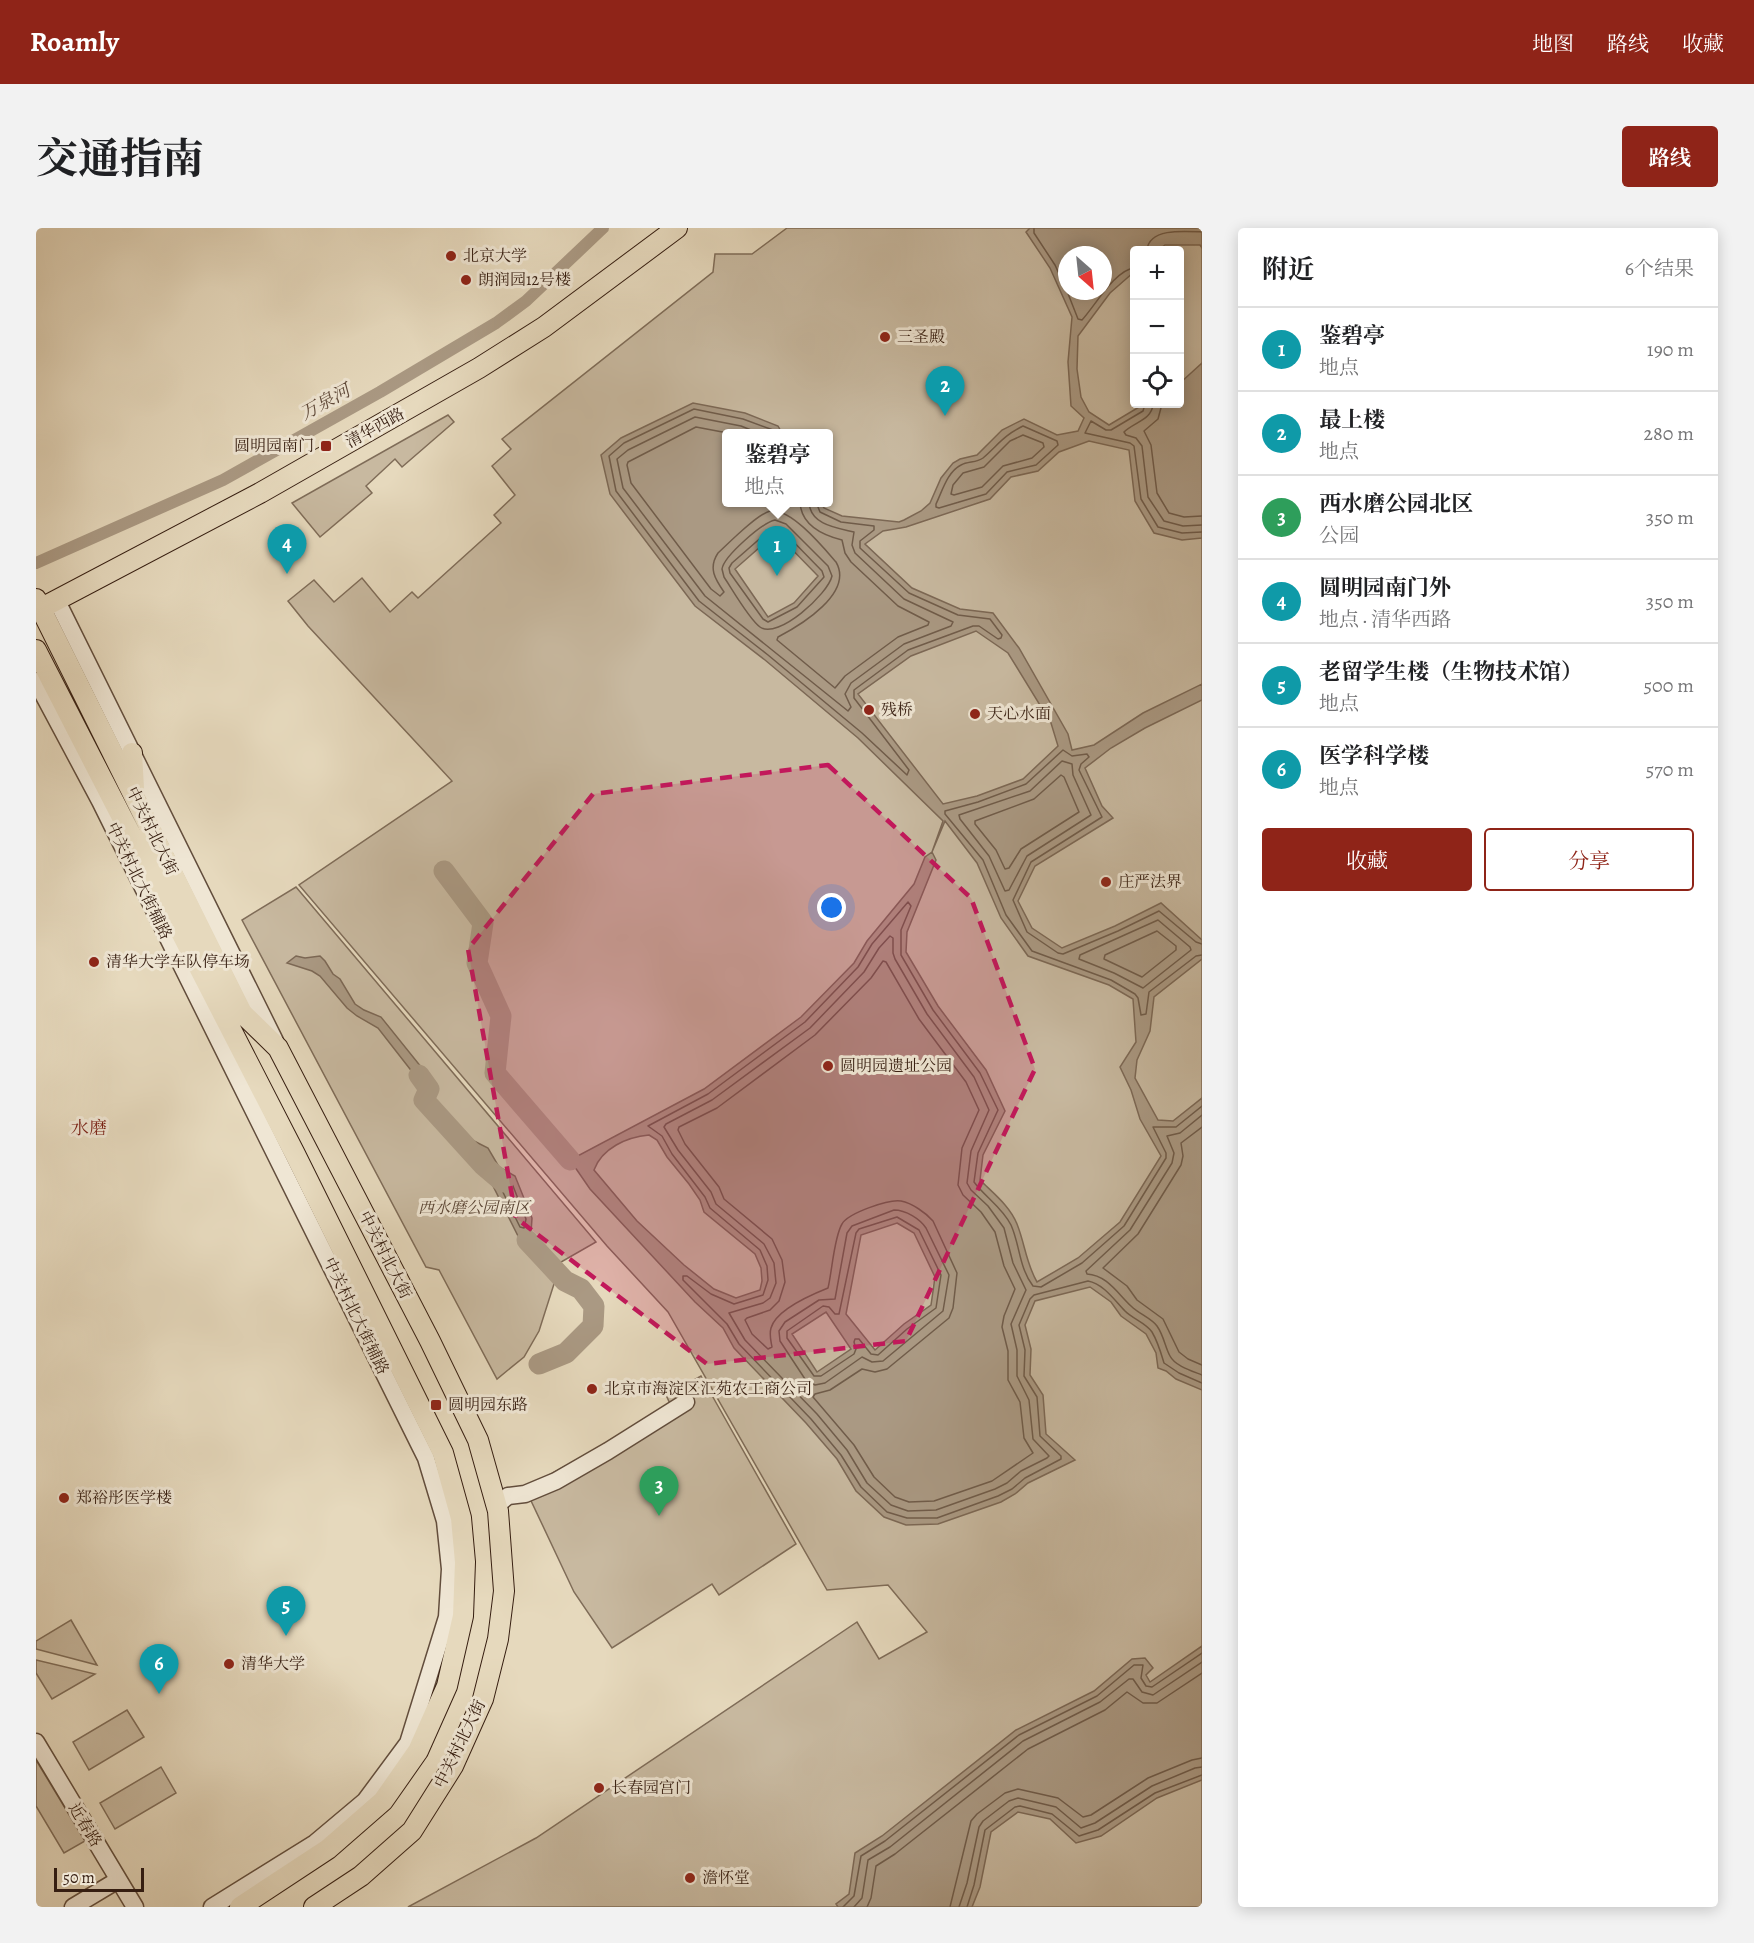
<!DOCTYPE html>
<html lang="zh">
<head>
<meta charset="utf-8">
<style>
	:root { --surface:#fff; --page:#f2f2f2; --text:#202124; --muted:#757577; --line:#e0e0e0; --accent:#8f2418 }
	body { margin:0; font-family:Alegreya,"Noto Serif SC",serif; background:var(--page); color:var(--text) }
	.controls { position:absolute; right:18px; top:18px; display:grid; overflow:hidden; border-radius:6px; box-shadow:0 3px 15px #0003 }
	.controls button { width:54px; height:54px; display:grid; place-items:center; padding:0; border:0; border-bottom:2px solid var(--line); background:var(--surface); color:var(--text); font:30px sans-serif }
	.compass { position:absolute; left:1022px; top:18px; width:54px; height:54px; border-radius:50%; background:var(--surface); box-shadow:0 3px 15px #0003; rotate:153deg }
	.scale { position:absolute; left:18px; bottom:15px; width:90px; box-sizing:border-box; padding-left:6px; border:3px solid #361e11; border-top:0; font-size:16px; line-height:21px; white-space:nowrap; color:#361e11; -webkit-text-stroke:4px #efe6d4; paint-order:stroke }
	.you { position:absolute; left:796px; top:680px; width:21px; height:21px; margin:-15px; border:4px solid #fff; border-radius:50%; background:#1a73e8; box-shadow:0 0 0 9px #1a73e833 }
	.badge { display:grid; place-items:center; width:39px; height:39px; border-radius:50%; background:var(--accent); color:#fff; font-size:20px; font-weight:700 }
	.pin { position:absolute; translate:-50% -50px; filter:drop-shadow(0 2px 3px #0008) }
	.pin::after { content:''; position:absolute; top:32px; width:21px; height:18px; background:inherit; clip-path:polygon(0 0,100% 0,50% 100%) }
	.popup { position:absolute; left:686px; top:201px; width:111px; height:78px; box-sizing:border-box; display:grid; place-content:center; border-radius:6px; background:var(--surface); filter:drop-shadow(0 2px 4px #0005); font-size:20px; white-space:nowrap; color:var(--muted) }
	.popup b { font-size:22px; color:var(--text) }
	.popup::after { content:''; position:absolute; left:50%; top:100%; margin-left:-12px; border:12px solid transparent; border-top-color:var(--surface) }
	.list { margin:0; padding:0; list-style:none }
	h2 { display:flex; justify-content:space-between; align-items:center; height:78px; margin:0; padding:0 24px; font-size:26px }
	h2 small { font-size:20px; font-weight:400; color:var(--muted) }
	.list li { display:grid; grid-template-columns:39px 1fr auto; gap:18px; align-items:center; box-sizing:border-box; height:84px; padding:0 24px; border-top:2px solid var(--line) }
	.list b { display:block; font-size:22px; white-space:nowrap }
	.list p { margin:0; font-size:20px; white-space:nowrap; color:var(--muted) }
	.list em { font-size:20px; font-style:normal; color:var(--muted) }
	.actions { display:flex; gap:12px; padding:18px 24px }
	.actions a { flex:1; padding:14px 0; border:2px solid var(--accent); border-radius:6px; text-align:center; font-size:21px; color:var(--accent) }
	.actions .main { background:var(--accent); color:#fff }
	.icon { flex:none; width:33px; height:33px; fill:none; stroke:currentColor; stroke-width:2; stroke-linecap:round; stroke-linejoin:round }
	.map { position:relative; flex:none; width:1166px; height:1679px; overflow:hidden; border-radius:6px }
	header { display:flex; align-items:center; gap:36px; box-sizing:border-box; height:84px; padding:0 30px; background:var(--accent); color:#fff }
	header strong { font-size:28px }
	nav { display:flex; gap:33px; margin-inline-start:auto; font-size:21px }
	.intro { display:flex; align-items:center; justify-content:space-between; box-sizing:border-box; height:144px; padding:0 36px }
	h1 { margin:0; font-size:42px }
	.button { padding:15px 27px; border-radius:6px; background:var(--accent); color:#fff; font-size:21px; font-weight:700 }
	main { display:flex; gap:36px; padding:0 36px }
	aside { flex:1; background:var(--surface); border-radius:6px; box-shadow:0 3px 15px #0003 }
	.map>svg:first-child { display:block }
	.green { fill:#c8b9a0; stroke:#7f6c58; stroke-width:1.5; fill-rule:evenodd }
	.water { fill:#aa9983; stroke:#7c6855; stroke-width:1.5; fill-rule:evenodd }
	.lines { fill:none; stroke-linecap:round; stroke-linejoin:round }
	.shore { stroke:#705c4a; stroke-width:1.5 }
	.canal { stroke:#aa9983; stroke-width:12 }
	.river { stroke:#aa9983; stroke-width:21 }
	.minor-casing { stroke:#624d3c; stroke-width:19 }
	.major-casing { stroke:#361e11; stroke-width:22 }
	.minor { stroke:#efe6d4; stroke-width:16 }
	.major { stroke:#e6d9bd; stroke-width:20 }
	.marked { fill:#c2185b; fill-opacity:0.2; stroke:#c2185b; stroke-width:4.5; stroke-dasharray:12 8; stroke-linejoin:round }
	.poi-dot { fill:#8f2418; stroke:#efe6d4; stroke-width:2 }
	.labels { text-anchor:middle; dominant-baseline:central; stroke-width:6; stroke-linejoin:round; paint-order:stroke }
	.poi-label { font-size:16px; fill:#361e11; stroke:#efe6d4; text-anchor:start }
	.street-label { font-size:16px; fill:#361e11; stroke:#efe6d4 }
	.park-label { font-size:16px; font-style:italic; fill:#5a4535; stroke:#efe6d4 }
	.water-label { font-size:18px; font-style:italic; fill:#5f4939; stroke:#efe6d4 }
	.neighbourhood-label { font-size:18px; fill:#7a1f14; stroke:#efe6d4 }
</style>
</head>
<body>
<header>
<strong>Roamly</strong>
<nav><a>地图</a><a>路线</a><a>收藏</a></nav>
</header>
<div class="intro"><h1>交通指南</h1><a class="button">路线</a></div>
<main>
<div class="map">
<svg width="1166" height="1679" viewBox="0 0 1166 1679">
	<rect width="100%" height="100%" fill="#e6d9bd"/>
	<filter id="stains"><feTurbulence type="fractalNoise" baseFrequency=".00333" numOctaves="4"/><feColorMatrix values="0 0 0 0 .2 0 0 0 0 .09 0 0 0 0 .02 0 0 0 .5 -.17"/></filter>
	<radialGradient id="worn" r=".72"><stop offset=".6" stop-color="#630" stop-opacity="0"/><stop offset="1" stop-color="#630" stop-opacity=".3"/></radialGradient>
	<!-- green -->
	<path class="green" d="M751 0H1166V1679H372L500 1610 821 1394 843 1431 891 1404 852 1357 791 1362 632 1084 571 1018 263 657 416 553 272 398 252 373 278 352 298 374 326 350 354 384 376 364 382 370 465 295 458 287 479 267 456 238 475 221 466 211 677 44 679 26H716ZM1098 22H1144V176H1098ZM1031 27H1067V63H1031ZM690 206H792V274H690Z
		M412 187 418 194 366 239 359 231 330 258 336 265 284 309 256 275Z
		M260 659 560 1014 525 1034 503 1103 488 1129 461 1151 403 1042 390 1039 206 692Z
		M665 1148 760 1316 683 1367 676 1356 576 1420 538 1364 489 1260 636 1180 630 1167Z
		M35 1392 61 1437 0 1421V1413Z
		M0 1432 59 1446 16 1471 0 1445Z
		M91 1482 108 1509 53 1542 37 1514Z
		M0 1532 49 1613 28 1625 0 1578Z
		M125 1539 140 1565 79 1601 64 1575Z"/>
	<!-- water -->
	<path class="water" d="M994 0H1166V20L1164 17H1129L1122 22H1098V44L1074 65 1042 108 1041 141 1045 169 1053 184 1073 197 1108 176H1144V155L1166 135V310L1146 312 1118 305 1099 273 1093 222 1053 213 1023 224 1002 243 975 249 954 271 870 299 847 303 829 316 876 360 924 381 957 385 983 420 1032 506 1036 522 1058 517 1107 485 1166 456V472L1109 500 1075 520 1049 540 1066 578 1077 590 999 638 982 673 996 700 1026 720 1079 698 1125 675 1166 712V731L1118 769 1114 803 1101 832 1099 850 1122 892 1137 893 1166 870V1162L1140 1151 1130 1143 1122 1140 1120 1125 1110 1106 1085 1088 1075 1074 1054 1059 999 1073 989 1097 995 1121 994 1147 1007 1167 1010 1206 1039 1232 992 1255 979 1266 965 1274 902 1296 870 1297 848 1289 820 1263 801 1231 770 1195 698 1120 687 1100 659 1074 554 961 534 932 668 861 765 789 818 735 831 713 878 656 889 629 896 624 907 593 822 510 729 432 659 378 574 266 565 227 585 210 657 175 709 185 742 198 746 205 690 206V274L785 275 788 280 806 288 863 294 868 292 885 283 894 275 905 250 917 235 924 231 941 227 966 202 988 191 1021 207 1042 203 1048 190 1035 178 1032 134 1036 89 1014 40 990 4ZM1031 27H1067V63H1031ZM740 305 782 348 758 375 732 389 699 341ZM940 403 972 425 1015 495 1022 518 987 551 941 568 907 576 822 466 875 428ZM909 593 941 635 965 690 992 728 1073 757 1097 771 1100 814 1084 839 1095 862 1104 891 1125 928 1084 994 1042 1030 1001 1054C990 1035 989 1016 981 996 974 978 957 965 944 952L947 927 969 883 950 842 902 778 870 724 871 704 900 632 896 624ZM613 907 621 912 631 929 653 956 664 972 668 984 719 1026 725 1040 726 1053 724 1062 700 1070 678 1061 648 1037 601 993 558 942C566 920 591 909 613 907ZM861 995 878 1005 899 1049 895 1077 868 1096 839 1122 810 1086 825 1007ZM790 1084 815 1121 781 1144 756 1106Z
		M260 728 269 730 284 728 289 733 297 746 304 751 319 776 328 782 345 789 398 855V873L421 904 431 907 438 913 452 920 463 939 479 948 496 990 495 1005 510 1030 507 1035 492 1017 484 1012 443 930 429 924 386 869 388 859 342 800 321 788 311 780 284 748 276 743 251 735Z
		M1166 1418V1552L1121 1570 1065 1608 1040 1615 1014 1591 982 1584 955 1604 944 1659 936 1679H802L800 1676 813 1666 819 1625 846 1608 980 1502 1058 1463 1096 1431 1109 1430 1117 1440 1110 1447 1114 1454Z"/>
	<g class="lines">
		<!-- shore -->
		<path class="shore" d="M998 0V5L1019 37 1031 63
			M1111 22C1113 0 1148 3 1166 4
			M1031 63 1042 91 1046 92C1059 78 1079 42 1098 40
			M1109 176 1107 183 1075 202H1070L1055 193 1049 205 1094 215 1098 218 1105 271 1122 299 1146 305 1166 304
			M1117 176C1116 192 1098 194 1088 204L1090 207 1100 210 1106 218 1112 269 1128 293 1147 298 1166 297
			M1126 176 1122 191 1108 203 1115 217 1121 265 1133 285 1148 289 1166 288
			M987 198 1021 213 1022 217 1000 237 971 244 950 266 903 280 900 279V276C906 264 911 244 925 237 932 233 940 235 947 230 963 216 967 208 987 198Z
			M697 206 660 199 592 234 591 237 595 255 675 361 684 368 688 364C679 351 672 340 682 325 694 314 720 287 734 283 754 279 787 319 800 334 818 365 765 397 742 409L741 412 799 460 809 448 862 409 892 397 893 394 862 378 815 334 809 325 806 312C786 307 765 297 764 274
			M725 206 705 198 659 189 592 222 581 231 587 260 669 368 812 483 815 479 809 466 815 455 868 416 915 398 917 394 868 371 819 325 816 317 818 304C801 300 774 297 773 274
			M739 206 737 202 707 191 658 181 588 215 573 228 580 263 663 373 732 427 826 505 871 547 873 542 818 470V462L872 422 937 398H943L962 411 965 410 966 407 954 391 922 387 873 365 824 320V313L838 302V298L805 294 784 284 780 274
			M987 207 1007 215 1008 219 996 230 967 238 946 259 918 267 915 266 917 257 927 245 948 239 974 213Z
			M739 292 750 296 792 338 796 348C792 366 742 412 724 399 713 391 696 361 688 349L686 341C688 328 726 295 739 292Z
			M740 299 745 301 786 343 788 349 761 379 732 394 727 391 694 345 693 340 696 335 735 301Z
			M1026 533 1036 536 1037 547 1055 587 991 628 973 662 969 663 953 628 924 591 923 587 994 563Z
			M1025 547 1028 549 1043 584 985 621 973 640 969 641 960 622 939 596V593L998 571Z
			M1122 692 1154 719 1155 722 1107 760 1078 745 1043 731 1044 727Z
			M1121 703 1140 718V722L1106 749 1068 731 1069 727Z
			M854 708 857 710V725L859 731 891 786 938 849 953 882 935 923 931 955 935 962 952 978 968 1000 977 1035 990 1062 975 1096 981 1122V1148L993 1172 997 1211 1013 1228 1011 1230 985 1243 971 1255 959 1261 900 1282 872 1283 855 1277 831 1255 811 1222 781 1186 709 1112 693 1085 727 1075 734 1070 740 1055 738 1035 728 1016 680 976 675 964 642 922 628 899 630 896 676 872 774 800 828 744 843 720Z
			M1166 716 1160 714 1123 683 1082 703 1027 726 1022 725 991 704 977 672 995 634 1066 589 1043 542 1045 536 1053 529 1051 526 1036 528 1027 522 990 556 942 574 909 583V586L947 632 970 687 996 723 1075 752 1099 766 1102 770 1105 787 1110 786 1113 764 1160 728 1166 727
			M847 733 850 734 883 791 930 854 943 882 926 920 922 957 927 967 945 984 959 1004 968 1038 979 1061 968 1088 966 1099 972 1123V1152L984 1174 988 1210 997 1225 956 1253 898 1273 873 1274 859 1269 838 1249 818 1217 777 1169 779 1166 794 1162 826 1141 839 1144 851 1141 913 1090 917 1080 921 1045 897 993C890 985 876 975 865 973 853 971 812 985 806 996 798 1009 796 1044 792 1060 777 1066 740 1082 735 1100 733 1107 735 1113 736 1119L732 1121 716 1106 709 1092 711 1090 734 1082 743 1073 749 1054 746 1032 736 1011 688 971 683 959 649 916 642 902 643 899 681 880 779 807 835 750Z
			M1166 878 1140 899H1117L1130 925V930L1088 998 1046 1035 1005 1059 997 1058C983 1040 984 1017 975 997 966 979 949 969 938 954L942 925 962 882 944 845 897 782 865 727V702L875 678 872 674 836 716 822 739 769 794 672 866 612 898 626 908 636 926 669 969 674 980 724 1022 731 1038 732 1052 727 1067 698 1076 675 1066 651 1048H647V1052L691 1096 703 1116 775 1191 805 1227 825 1259 851 1284 871 1290H901L962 1268 976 1261 989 1250 1025 1231V1228L1004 1208 1001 1169 988 1148 989 1122 983 1097 994 1071 998 1067 1052 1053C1068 1056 1079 1073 1089 1083 1097 1091 1110 1095 1116 1104 1122 1114 1125 1125 1128 1135L1143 1145 1166 1155
			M1166 887 1144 905 1131 908 1138 925 1136 935 1094 1002 1050 1043 1051 1046C1071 1047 1082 1066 1095 1078 1103 1086 1115 1090 1121 1098 1128 1108 1129 1119 1134 1128 1139 1138 1156 1143 1166 1147
			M1166 899 1145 915 1147 928 1145 937 1102 1006 1067 1040 1091 1058 1101 1072 1127 1091 1143 1124 1152 1131 1166 1137
			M464 946 474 952 477 958 490 991 488 1000 484 999 460 950 461 947Z
			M858 982C870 982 884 991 890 1000L913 1047 907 1083 847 1133 836 1134 826 1129 789 1155 779 1157 769 1151 744 1113 743 1103 749 1094 783 1072 799 1071 811 1005 816 998Z
			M861 989 883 1002 905 1047 900 1080 871 1101 842 1127 835 1126 823 1111H819L818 1114 820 1121 818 1126 785 1148H778L751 1110V1103L787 1078 793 1079 799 1086H803L820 1005 823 1001Z
			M807 1679 818 1668 825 1628 849 1613 983 1507 1061 1468 1098 1437H1107L1105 1450 1110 1458 1116 1459 1166 1425
			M818 1679 826 1670 832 1632 854 1619 987 1513 1064 1474 1093 1451H1097L1106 1464 1117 1467 1166 1434
			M831 1679 835 1670 840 1638 859 1626 992 1521 1069 1482 1091 1464 1107 1475H1121L1166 1445
			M914 1679 935 1593 941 1586 969 1565 982 1561 1022 1570 1047 1589 1055 1587 1112 1550 1156 1532 1166 1530
			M923 1679 931 1655 943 1599 947 1593 973 1573 982 1570 1020 1579 1045 1600 1059 1595 1116 1558 1159 1540 1166 1539
			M931 1679 938 1657 949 1602 979 1579 984 1578 1016 1586 1043 1608 1062 1602 1119 1565 1166 1547"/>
		<!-- canal -->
		<path class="canal" d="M0 335 187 252 344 164 460 95 490 73 567 0"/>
		<!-- river -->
		<path class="river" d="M408 643 447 695 441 735 465 788 459 845 534 932
			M383 847 393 861 388 872 447 937 467 954
			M491 1012 529 1053 545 1061 558 1078 557 1098 530 1125 503 1136"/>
		<defs>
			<path id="minor" d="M21 373 239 813
				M0 453 64 573 384 1218 390 1230 409 1293 414 1341 411 1389 372 1515 329 1573 279 1615 176 1679
				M461 1277 472 1268 489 1266 520 1253 572 1223 650 1174
				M0 1514 99 1679
				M37 1679 82 1652"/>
			<path id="major" d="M0 371 206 785 242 820 394 1113 442 1212 462 1283 468 1363 462 1411 447 1471 417 1538 376 1603 325 1648 278 1679
				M0 383 224 265 443 140 508 99 641 0
				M0 422 259 926 407 1225 425 1290 429 1334 427 1388 411 1458 382 1523 347 1573 292 1621 204 1679
				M96 525 98 560"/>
		</defs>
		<!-- minor casing -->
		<use href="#minor" class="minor-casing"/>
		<!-- major casing -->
		<use href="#major" class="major-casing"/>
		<!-- minor -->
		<use href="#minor" class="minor"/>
		<!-- major -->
		<use href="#major" class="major"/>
	</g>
	<!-- marked area -->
	<path class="marked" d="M792 537 935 670 999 841 870 1113 671 1136 480 990 432 721 557 566Z"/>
	<!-- markers -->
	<g class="poi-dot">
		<circle cx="415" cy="28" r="6"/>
		<circle cx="430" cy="52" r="6"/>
		<circle cx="849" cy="109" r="6"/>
		<rect x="284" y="212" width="12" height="12" rx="3"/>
		<circle cx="833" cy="482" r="6"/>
		<circle cx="939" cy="486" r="6"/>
		<circle cx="1070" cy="654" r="6"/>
		<circle cx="58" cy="734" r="6"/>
		<circle cx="792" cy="838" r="6"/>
		<circle cx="556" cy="1161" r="6"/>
		<rect x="394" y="1171" width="12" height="12" rx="3"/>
		<circle cx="28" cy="1270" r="6"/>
		<circle cx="193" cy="1436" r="6"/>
		<circle cx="563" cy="1560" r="6"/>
		<circle cx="654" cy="1650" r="6"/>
	</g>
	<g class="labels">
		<!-- poi labels -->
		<g class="poi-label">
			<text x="427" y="28">北京大学</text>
			<text x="442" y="52">朗润园12号楼</text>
			<text x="861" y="109">三圣殿</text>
			<text x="278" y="218" text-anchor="end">圆明园南门</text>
			<text x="845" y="482">残桥</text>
			<text x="951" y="486">天心水面</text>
			<text x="1082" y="654">庄严法界</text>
			<text x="70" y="734">清华大学车队停车场</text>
			<text x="804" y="838">圆明园遗址公园</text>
			<text x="568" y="1161">北京市海淀区汇苑农工商公司</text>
			<text x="412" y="1177">圆明园东路</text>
			<text x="40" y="1270">郑裕彤医学楼</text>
			<text x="205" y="1436">清华大学</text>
			<text x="575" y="1560">长春园宫门</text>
			<text x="666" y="1650">澹怀堂</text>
		</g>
		<!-- street labels -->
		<g class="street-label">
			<text transform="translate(339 200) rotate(-29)">清华西路</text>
			<text transform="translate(116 603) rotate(64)">中关村北大街</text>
			<text transform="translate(103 653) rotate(64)">中关村北大街辅路</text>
			<text transform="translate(349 1027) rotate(63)">中关村北大街</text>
			<text transform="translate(320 1088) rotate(64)">中关村北大街辅路</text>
			<text transform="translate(424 1516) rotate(-64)">中关村北大街</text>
			<text transform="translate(49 1597) rotate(59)">近春路</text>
		</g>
		<!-- park labels -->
		<g class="park-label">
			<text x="438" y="980">西水磨公园南区</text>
		</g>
		<!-- water labels -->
		<g class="water-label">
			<text transform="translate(289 174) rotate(-29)">万泉河</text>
		</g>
		<!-- neighbourhood labels -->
		<g class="neighbourhood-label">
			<text x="53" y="900">水磨</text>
		</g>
	</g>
	<rect width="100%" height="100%" filter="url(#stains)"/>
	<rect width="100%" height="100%" fill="url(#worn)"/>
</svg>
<div class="controls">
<button>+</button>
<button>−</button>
<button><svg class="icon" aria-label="locate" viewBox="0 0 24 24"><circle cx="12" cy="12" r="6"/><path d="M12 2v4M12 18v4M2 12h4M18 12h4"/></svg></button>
</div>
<svg class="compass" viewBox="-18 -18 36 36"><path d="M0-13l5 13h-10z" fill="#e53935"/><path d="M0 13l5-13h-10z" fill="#757577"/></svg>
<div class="scale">50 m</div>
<div class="you"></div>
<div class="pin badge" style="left:741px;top:348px;background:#0f9aa8">1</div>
<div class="popup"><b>鉴碧亭</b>地点</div>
<div class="pin badge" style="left:909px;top:188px;background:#0f9aa8">2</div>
<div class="pin badge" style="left:623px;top:1288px;background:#2e9e5b">3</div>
<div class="pin badge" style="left:251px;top:346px;background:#0f9aa8">4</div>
<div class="pin badge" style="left:250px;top:1408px;background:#0f9aa8">5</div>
<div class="pin badge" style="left:123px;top:1466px;background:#0f9aa8">6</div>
</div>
<aside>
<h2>附近<small>6个结果</small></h2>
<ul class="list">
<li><span class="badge" style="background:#0f9aa8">1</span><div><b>鉴碧亭</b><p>地点</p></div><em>190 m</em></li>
<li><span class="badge" style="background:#0f9aa8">2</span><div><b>最上楼</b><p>地点</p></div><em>280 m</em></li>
<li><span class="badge" style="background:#2e9e5b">3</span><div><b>西水磨公园北区</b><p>公园</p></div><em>350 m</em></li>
<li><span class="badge" style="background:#0f9aa8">4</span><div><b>圆明园南门外</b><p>地点 · 清华西路</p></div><em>350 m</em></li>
<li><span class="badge" style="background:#0f9aa8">5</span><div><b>老留学生楼（生物技术馆）</b><p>地点</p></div><em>500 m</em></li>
<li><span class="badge" style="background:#0f9aa8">6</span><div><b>医学科学楼</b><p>地点</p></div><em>570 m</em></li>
</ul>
<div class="actions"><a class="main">收藏</a><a>分享</a></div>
</aside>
</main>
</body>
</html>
